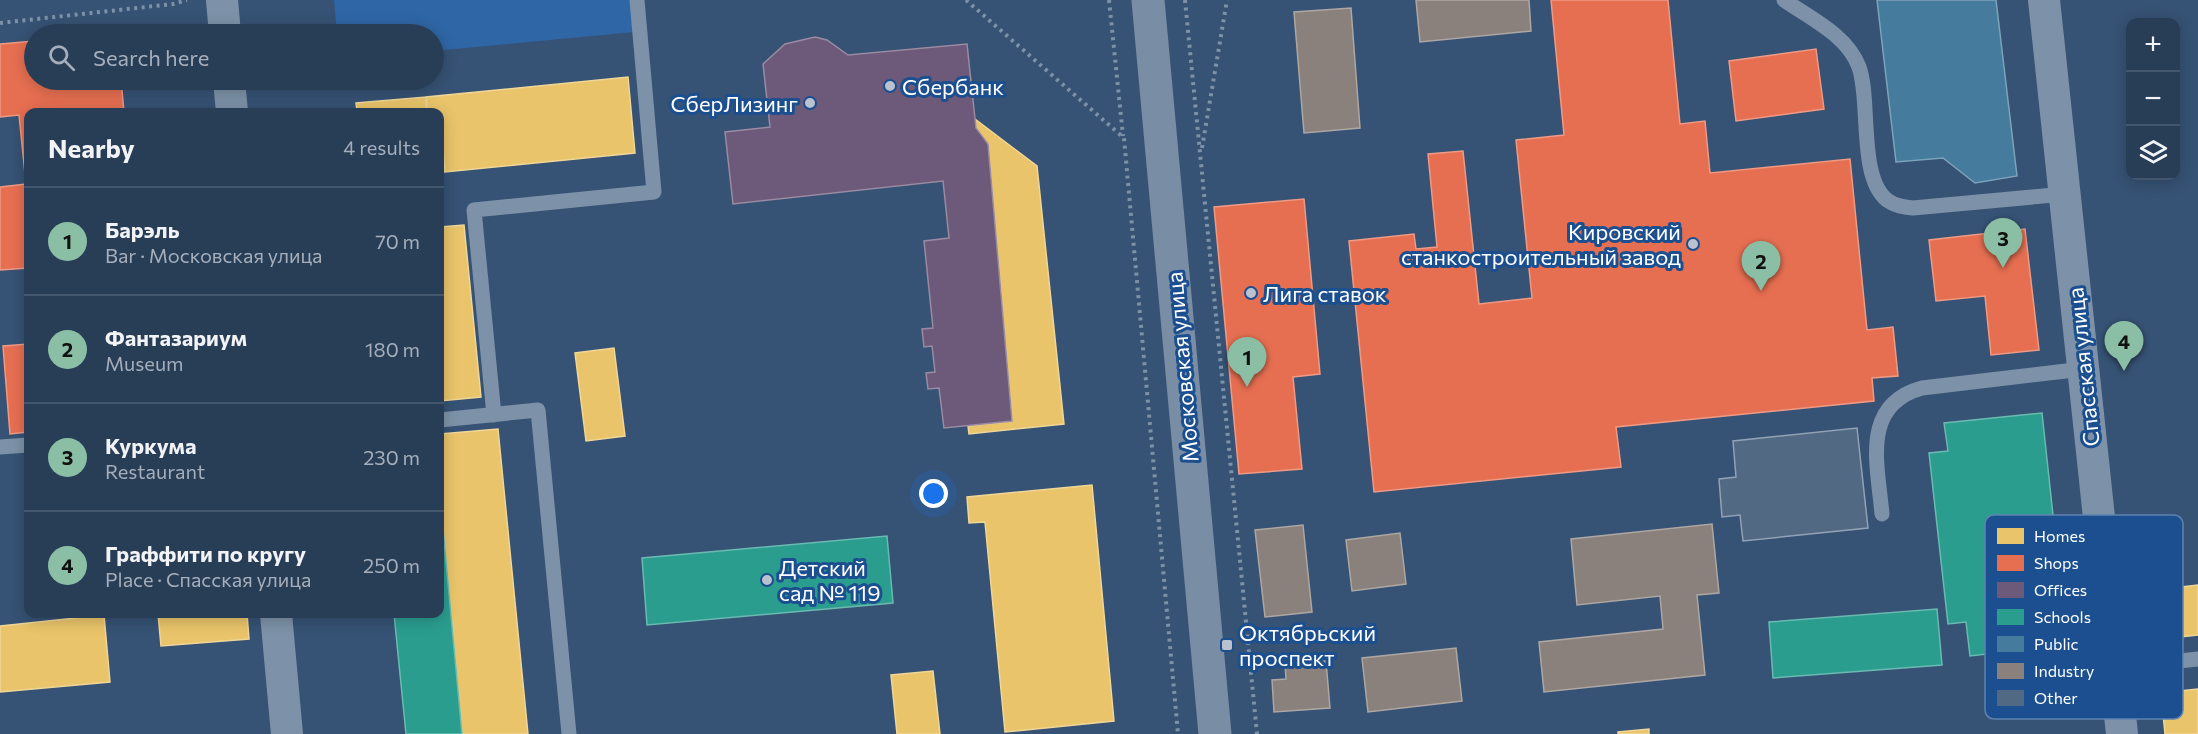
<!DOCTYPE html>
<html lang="en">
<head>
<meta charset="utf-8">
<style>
	:root { --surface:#283e57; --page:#30455d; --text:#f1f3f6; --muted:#a5aeba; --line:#44576d; --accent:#8abfa5 }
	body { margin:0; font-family:Commissioner,sans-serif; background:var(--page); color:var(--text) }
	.controls { position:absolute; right:18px; top:18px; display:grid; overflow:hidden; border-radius:12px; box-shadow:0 3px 15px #0003 }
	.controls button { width:54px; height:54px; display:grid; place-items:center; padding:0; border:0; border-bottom:2px solid var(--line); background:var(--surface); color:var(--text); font:30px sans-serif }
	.you { position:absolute; left:934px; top:494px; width:21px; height:21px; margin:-15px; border:4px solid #fff; border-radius:50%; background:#1a73e8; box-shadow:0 0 0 9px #1a73e833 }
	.badge { display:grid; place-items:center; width:39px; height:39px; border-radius:50%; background:var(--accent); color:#111; font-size:20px; font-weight:700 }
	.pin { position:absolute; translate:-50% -50px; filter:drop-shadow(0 2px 3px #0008) }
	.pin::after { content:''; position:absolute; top:32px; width:21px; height:18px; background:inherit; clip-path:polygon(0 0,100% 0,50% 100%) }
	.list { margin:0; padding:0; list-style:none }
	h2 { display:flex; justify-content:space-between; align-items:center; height:78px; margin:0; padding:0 24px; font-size:26px }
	h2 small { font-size:20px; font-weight:400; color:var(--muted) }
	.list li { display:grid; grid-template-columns:39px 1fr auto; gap:18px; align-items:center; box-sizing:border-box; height:108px; padding:0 24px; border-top:2px solid var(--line) }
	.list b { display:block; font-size:22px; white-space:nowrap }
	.list p { margin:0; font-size:20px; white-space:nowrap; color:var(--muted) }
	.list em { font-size:20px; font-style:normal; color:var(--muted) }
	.icon { flex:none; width:33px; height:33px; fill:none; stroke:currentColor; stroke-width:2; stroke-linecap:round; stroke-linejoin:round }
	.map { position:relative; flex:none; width:2198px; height:734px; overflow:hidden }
	.search { position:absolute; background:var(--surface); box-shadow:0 3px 15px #0003; left:24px; top:24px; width:420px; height:66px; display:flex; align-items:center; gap:15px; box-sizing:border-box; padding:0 21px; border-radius:33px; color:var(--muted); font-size:22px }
	.panel { position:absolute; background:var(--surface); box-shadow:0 3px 15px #0003; left:24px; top:108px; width:420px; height:510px; border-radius:12px }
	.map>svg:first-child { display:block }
	.green { fill:#2f66a5 }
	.homes { fill:#e9c46a; stroke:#f0d697; stroke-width:1.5 }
	.shops { fill:#e76f51; stroke:#ee9a85; stroke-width:1.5 }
	.offices { fill:#6d597a; stroke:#998ba2; stroke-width:1.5 }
	.schools { fill:#2a9d8f; stroke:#6abab1; stroke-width:1.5 }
	.public { fill:#457b9d; stroke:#7da3ba; stroke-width:1.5 }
	.industry { fill:#8a817c; stroke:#ada7a3; stroke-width:1.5 }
	.building { fill:#526984; stroke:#92a2b6; stroke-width:1.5 }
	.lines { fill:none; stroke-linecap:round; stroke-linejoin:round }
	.path { stroke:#7d92a8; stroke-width:4; stroke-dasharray:3 4.5; stroke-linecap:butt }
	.lane { stroke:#7d92a8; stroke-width:15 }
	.street { stroke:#7d92a8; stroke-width:32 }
	.secondary { stroke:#798da4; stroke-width:33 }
	.poi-dot { fill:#b9c2ce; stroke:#1b4f8f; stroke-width:2 }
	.labels { text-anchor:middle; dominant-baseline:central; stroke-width:6; stroke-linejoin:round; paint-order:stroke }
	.poi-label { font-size:22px; fill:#fff; stroke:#1b4f8f; text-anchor:start }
	.street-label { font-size:22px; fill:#fff; stroke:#1b4f8f }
	.key { fill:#1b4f8f; stroke:#5f84b1; stroke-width:1.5 }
	.key-label { font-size:16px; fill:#fff }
</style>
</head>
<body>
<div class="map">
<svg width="2198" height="734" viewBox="0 0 2198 734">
	<rect width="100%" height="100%" fill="#365274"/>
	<!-- green -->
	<path class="green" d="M334 0H631L634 32 434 51V34H337Z"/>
	<!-- homes -->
	<path class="homes" d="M628 77 635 153 445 172 440 112H427L426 97Z
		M426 97 427 112H357L356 103Z
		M975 119 1037 166 1064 424 969 434 968 426 1012 421 988 144 976 128Z
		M440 123 445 172H440Z
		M464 225 481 397 440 401V227Z
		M614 348 625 436 586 441 575 353Z
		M498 429 528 734H462L440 497V434Z
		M1092 485 1114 721 1005 732 985 522 969 523 967 497Z
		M2198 585V635L2153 640 2148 591Z
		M158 614H247L249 639 161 646Z
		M104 615 110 682 0 692V626Z
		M933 671 940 734H897L891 675Z
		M2198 689V734H2165L2161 693Z
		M1649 729V734H1618V732Z"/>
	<!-- shops -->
	<path class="shops" d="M1551 0H1668L1680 124 1705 121 1710 173 1850 159 1867 330 1893 327 1898 376 1872 378 1874 401 1616 427 1621 467 1374 492 1349 241 1414 234 1416 249 1437 247 1428 154 1463 151 1479 304 1532 298 1516 140 1564 135Z
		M34 41V80H121L124 112H28V268L0 270V187L26 184 19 115 0 117V44Z
		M1816 49 1824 109 1736 121 1729 61Z
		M1304 199 1320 374 1293 377 1302 469 1239 474 1214 207Z
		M2025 229 2039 350 1991 355 1985 296 1936 301 1929 240Z
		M28 344V432L10 434 3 346Z"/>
	<!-- offices -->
	<path class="offices" d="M815 37 827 40 848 55 967 44 976 128 988 144 1012 421 944 428 939 388 928 389 926 373 935 372 932 346 924 347 922 329 933 328 924 241 949 238 943 181 733 204 725 132 770 127 763 64 785 44Z"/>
	<!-- schools -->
	<path class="schools" d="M2042 413 2067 645 1970 656 1966 622 1948 624 1929 453 1948 451 1944 423Z
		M440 497 462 734H406L394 614H440Z
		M887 536 893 603 647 625 642 558Z
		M1937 609 1942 665 1773 678 1769 622Z"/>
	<!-- public -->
	<path class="public" d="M1877 0H1996L2017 176 1975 183 1943 158 1896 162Z"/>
	<!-- industry -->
	<path class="industry" d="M1416 0H1529L1531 31 1420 42Z
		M1351 8 1360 128 1304 133 1294 12Z
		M1712 524 1719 593 1697 595 1705 675 1544 692 1539 642 1663 629 1660 596 1577 605 1571 539Z
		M1303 525 1312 612 1265 617 1255 530Z
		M1400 533 1406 584 1352 591 1346 540Z
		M1456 648 1462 701 1368 712 1362 658Z
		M1326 661 1330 708 1274 712 1272 680 1286 679 1285 664Z"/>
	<!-- building -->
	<path class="building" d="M1857 428 1868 528 1743 541 1740 515 1722 517 1719 479 1736 477 1733 441Z"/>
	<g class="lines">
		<!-- path -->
		<path class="path" d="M966 0 1124 138 1178 734
			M1109 0 1123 136
			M1185 0 1257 734
			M0 23 173 4 187 0
			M1202 148 1227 0"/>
		<!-- lane -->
		<path class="lane" d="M1784 0C1810 18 1847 35 1859 67 1871 101 1858 177 1887 200 1895 206 1904 207 1913 208L2065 194
			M494 415 474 210 654 192 637 0
			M440 420 538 410 569 734
			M0 447 28 445
			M1882 514C1878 466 1860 405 1922 388L2083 369
			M2115 668 2198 659"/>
		<!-- street -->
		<path class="street" d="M222 0 225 34
			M2044 0 2122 734
			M229 80 232 112
			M276 614 287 734"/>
		<!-- secondary -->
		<path class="secondary" d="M1148 0 1215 734"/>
	</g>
	<!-- markers -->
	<g class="poi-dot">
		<circle cx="890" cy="86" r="6"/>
		<circle cx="810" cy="103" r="6"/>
		<circle cx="1693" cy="244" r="6"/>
		<circle cx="1251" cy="293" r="6"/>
		<circle cx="767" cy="580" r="6"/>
		<rect x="1221" y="639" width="12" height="12" rx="3"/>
	</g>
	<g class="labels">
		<!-- poi labels -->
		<g class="poi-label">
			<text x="902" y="86">Сбербанк</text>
			<text x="798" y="103" text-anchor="end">СберЛизинг</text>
			<text x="1681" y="231" text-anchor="end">Кировский<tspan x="1681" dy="25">станкостроительный завод</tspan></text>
			<text x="1263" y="293">Лига ставок</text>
			<text x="779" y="567">Детский<tspan x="779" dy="25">сад № 119</tspan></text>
			<text x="1239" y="632">Октябрьский<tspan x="1239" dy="25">проспект</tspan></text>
		</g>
		<!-- street labels -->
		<g class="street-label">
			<text transform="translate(1182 367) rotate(-95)">Московская улица</text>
			<text transform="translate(2083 367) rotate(-96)">Спасская улица</text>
		</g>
	</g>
	<!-- legend -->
	<rect x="1985" y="515" width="198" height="204" rx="9" class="key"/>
	<rect x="1997" y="528" width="27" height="16" fill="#e9c46a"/>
	<rect x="1997" y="555" width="27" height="16" fill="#e76f51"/>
	<rect x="1997" y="582" width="27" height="16" fill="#6d597a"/>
	<rect x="1997" y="609" width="27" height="16" fill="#2a9d8f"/>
	<rect x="1997" y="636" width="27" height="16" fill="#457b9d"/>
	<rect x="1997" y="663" width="27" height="16" fill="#8a817c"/>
	<rect x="1997" y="690" width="27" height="16" fill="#526984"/>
	<g class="key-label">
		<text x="2034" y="542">Homes</text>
		<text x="2034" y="569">Shops</text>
		<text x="2034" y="596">Offices</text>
		<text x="2034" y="623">Schools</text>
		<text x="2034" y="650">Public</text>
		<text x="2034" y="677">Industry</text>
		<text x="2034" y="704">Other</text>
	</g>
</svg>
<div class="controls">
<button>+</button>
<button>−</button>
<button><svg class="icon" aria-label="layers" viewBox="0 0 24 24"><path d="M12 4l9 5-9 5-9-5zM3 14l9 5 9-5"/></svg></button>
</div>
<div class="you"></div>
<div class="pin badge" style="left:1247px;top:387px">1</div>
<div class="pin badge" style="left:1761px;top:291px">2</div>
<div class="pin badge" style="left:2003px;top:268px">3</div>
<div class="pin badge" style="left:2124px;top:371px">4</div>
<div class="search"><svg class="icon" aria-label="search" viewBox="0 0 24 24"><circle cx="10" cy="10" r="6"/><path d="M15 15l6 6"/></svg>Search here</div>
<section class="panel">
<h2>Nearby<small>4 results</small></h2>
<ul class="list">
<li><span class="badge">1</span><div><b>Барэль</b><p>Bar · Московская улица</p></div><em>70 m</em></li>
<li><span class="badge">2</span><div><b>Фантазариум</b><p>Museum</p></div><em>180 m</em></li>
<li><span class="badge">3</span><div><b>Куркума</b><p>Restaurant</p></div><em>230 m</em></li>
<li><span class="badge">4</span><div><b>Граффити по кругу</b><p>Place · Спасская улица</p></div><em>250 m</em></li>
</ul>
</section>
</div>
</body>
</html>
